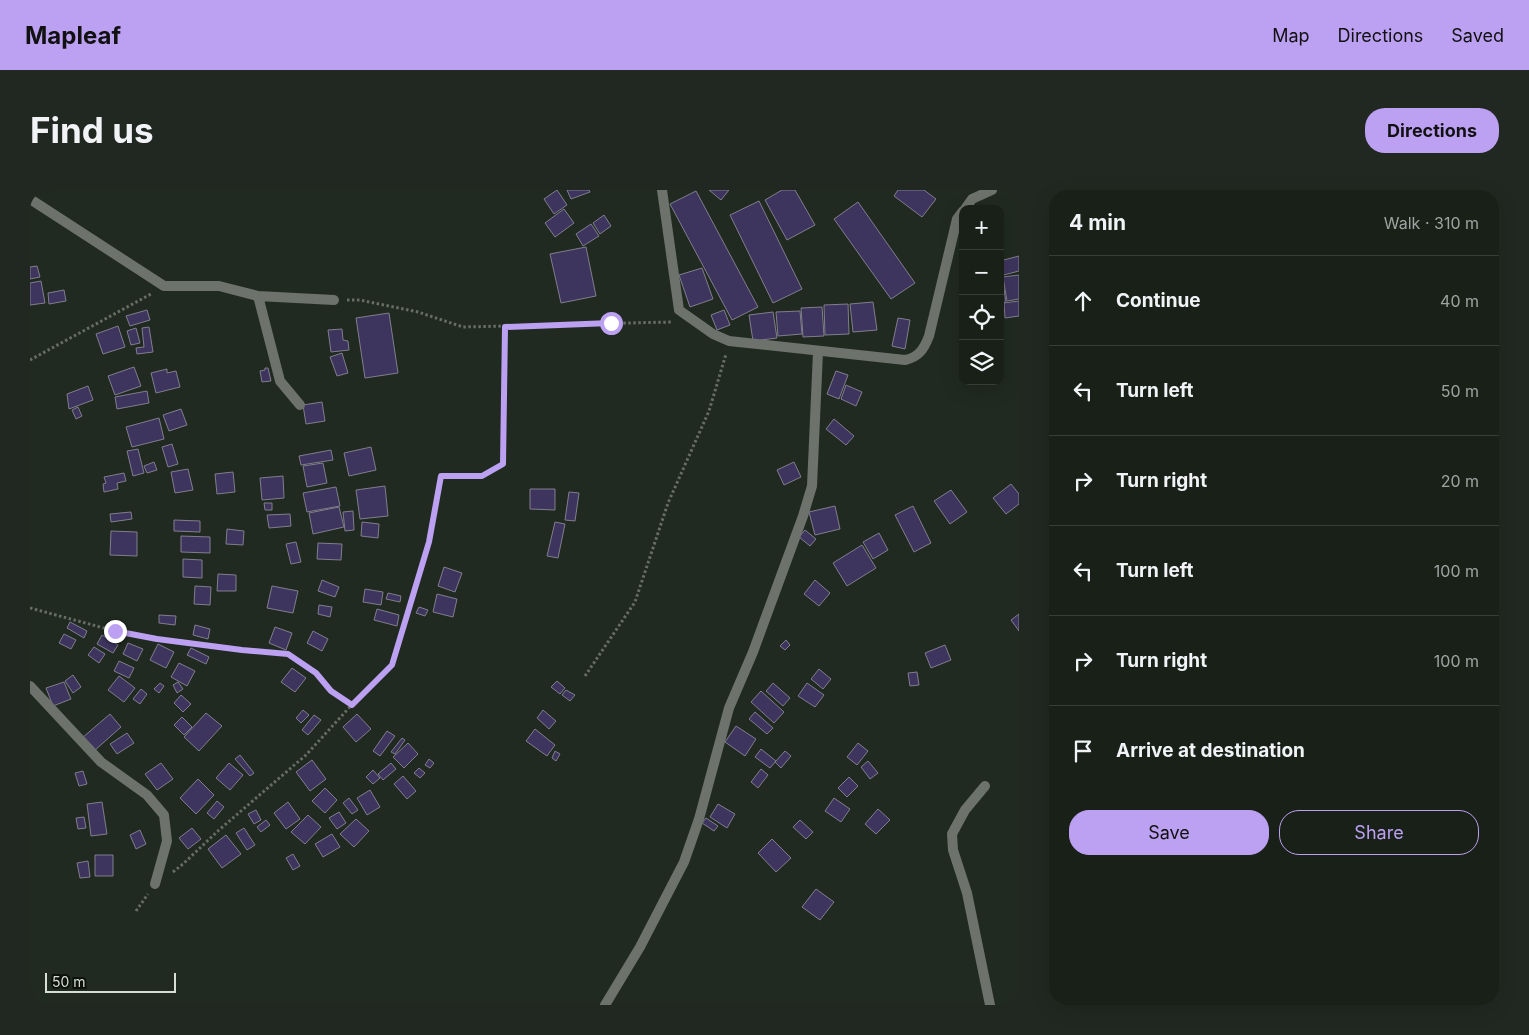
<!DOCTYPE html>
<html lang="en">
<head>
<meta charset="utf-8">
<style>
	:root { --surface:#182018; --page:#212821; --text:#f1f3f6; --muted:#9fa3a2; --line:#363e37; --accent:#bca0f2 }
	body { margin:0; font-family:Inter,sans-serif; background:var(--page); color:var(--text) }
	.controls { position:absolute; right:15px; top:15px; display:grid; overflow:hidden; border-radius:10px; box-shadow:0 5px 20px #0002 }
	.controls button { width:45px; height:45px; display:grid; place-items:center; padding:0; border:0; border-bottom:1px solid var(--line); background:var(--surface); color:var(--text); font:25px sans-serif }
	.scale { position:absolute; left:15px; bottom:12px; width:131px; box-sizing:border-box; padding-left:5px; border:2px solid #d7ddd7; border-top:0; font-size:14px; line-height:18px; white-space:nowrap; color:#d7ddd7; -webkit-text-stroke:4px #0d110c; paint-order:stroke }
	.stop { position:absolute; width:15px; height:15px; margin:-11px; border:4px solid #bca0f2; border-radius:50%; background:#fff }
	.stop.end { background:#bca0f2; border-color:#fff; box-shadow:0 1px 5px #0008 }
	.list { margin:0; padding:0; list-style:none }
	h2 { display:flex; justify-content:space-between; align-items:center; height:65px; margin:0; padding:0 20px; font-size:21px }
	h2 small { font-size:16px; font-weight:400; color:var(--muted) }
	.list li { display:grid; grid-template-columns:32px 1fr auto; gap:15px; align-items:center; box-sizing:border-box; height:90px; padding:0 20px; border-top:1px solid var(--line) }
	.list b { display:block; font-size:19px; white-space:nowrap }
	.list em { font-size:16px; font-style:normal; color:var(--muted) }
	.actions { display:flex; gap:10px; padding:15px 20px }
	.actions a { flex:1; padding:11px 0; border:1px solid var(--accent); border-radius:20px; text-align:center; font-size:18px; color:var(--accent) }
	.actions .main { background:var(--accent); color:#111 }
	.icon { flex:none; width:28px; height:28px; fill:none; stroke:currentColor; stroke-width:2; stroke-linecap:round; stroke-linejoin:round }
	.map { position:relative; flex:none; width:989px; height:815px; overflow:hidden; border-radius:20px }
	header { display:flex; align-items:center; gap:30px; box-sizing:border-box; height:70px; padding:0 25px; background:var(--accent); color:#111 }
	header strong { font-size:24px }
	nav { display:flex; gap:28px; margin-inline-start:auto; font-size:18px }
	.intro { display:flex; align-items:center; justify-content:space-between; box-sizing:border-box; height:120px; padding:0 30px }
	h1 { margin:0; font-size:35px }
	.button { padding:12px 22px; border-radius:20px; background:var(--accent); color:#111; font-size:18px; font-weight:700 }
	main { display:flex; gap:30px; padding:0 30px }
	aside { flex:1; background:var(--surface); border-radius:20px; box-shadow:0 5px 20px #0002 }
	.map>svg:first-child { display:block }
	.building { fill:#3e355e; stroke:#807e8d }
	.lines { fill:none; stroke-linecap:round; stroke-linejoin:round }
	.path { stroke:#656d65; stroke-width:3; stroke-dasharray:2.5 2.5; stroke-linecap:butt }
	.street { stroke:#6d726c; stroke-width:10 }
	.route { stroke:#bca0f2; stroke-width:6 }
</style>
</head>
<body>
<header>
<strong>Mapleaf</strong>
<nav><a>Map</a><a>Directions</a><a>Saved</a></nav>
</header>
<div class="intro"><h1>Find us</h1><a class="button">Directions</a></div>
<main>
<div class="map">
<svg width="989" height="815" viewBox="0 0 989 815">
	<rect width="100%" height="100%" fill="#202a20"/>
	<!-- building -->
	<path class="building" d="M527 0 537 15 524 24 514 9Z
		M537 0H559L560 2 541 9Z
		M679 0H699L691 10Z
		M752 0H765L785 35 757 50 735 10Z
		M868 0H894L906 9 892 27 864 6Z
		M666 1 728 117 702 130 640 14Z
		M729 11 772 99 743 113 700 25Z
		M828 12 885 93 861 109 804 29Z
		M534 19 544 33 525 47 515 33Z
		M574 25 581 36 570 44 563 33Z
		M561 34 569 46 553 56 546 44Z
		M556 57 566 106 531 113 520 64Z
		M989 66V81L970 86V71Z
		M7 76 10 87 0 89V77Z
		M672 78 683 109 660 117 649 85Z
		M989 85V109L977 111 973 87Z
		M972 86 976 112 970 113V87Z
		M11 91 15 113 0 115V93Z
		M34 100 36 111 19 114 18 103Z
		M989 111V126L975 128 974 113Z
		M843 112 847 140 823 142 820 114Z
		M818 114 819 144 795 145 794 115Z
		M792 117 794 146 773 147 771 118Z
		M117 120 120 130 100 136 96 126Z
		M694 120 700 135 687 140 681 125Z
		M770 121 772 144 748 146 746 122Z
		M743 122 747 148 723 151 719 125Z
		M359 123 368 183 335 188 326 128Z
		M868 128 880 130 875 159 862 156Z
		M88 136 95 157 73 164 66 144Z
		M119 137 123 162 107 164 106 158 114 157 112 138Z
		M106 138 110 153 101 155 97 141Z
		M312 139 313 150 318 151 319 160 301 162 298 140Z
		M312 163 318 183 307 186 300 167Z
		M104 177 111 196 85 205 78 186Z
		M235 178H238L241 191 232 192 230 181 235 180Z
		M137 179V183L146 181 150 197 126 203 121 183Z
		M806 181 818 185 809 209 797 204Z
		M816 195 832 202 826 216 811 209Z
		M58 196 63 210 39 219 37 204Z
		M117 201 119 213 87 219 85 207Z
		M292 212 295 231 276 234 273 215Z
		M48 217 52 226 46 229 42 220Z
		M151 219 157 235 139 241 133 225Z
		M129 228 134 249 102 257 96 237Z
		M804 229 824 246 816 255 796 239Z
		M142 254 148 274 138 277 132 257Z
		M341 257 346 280 319 286 314 263Z
		M108 259 114 283 103 286 97 261Z
		M301 260 303 270 271 275 269 266Z
		M124 272 127 280 117 283 114 276Z
		M764 272 771 287 754 295 747 280Z
		M293 273 297 293 277 297 273 276Z
		M158 279 163 300 145 303 141 282Z
		M203 282 205 302 187 304 185 284Z
		M94 283 96 291 87 293 88 299 74 302 73 294 76 293 74 287Z
		M253 286 254 308 232 310 230 288Z
		M981 294 989 304V314L976 324 963 308Z
		M355 296 358 326 330 329 326 300Z
		M306 297 310 316 277 322 273 303Z
		M500 299H525V320L500 319Z
		M921 300 937 322 920 334 904 311Z
		M539 302 549 303 545 331 535 330Z
		M234 313H242V320H235Z
		M805 316 810 339 785 345 779 322Z
		M883 316 901 353 884 362 865 325Z
		M309 317 314 337 283 344 279 323Z
		M323 321 324 340 315 341 313 322Z
		M101 322 102 329 81 332 80 324Z
		M260 324 261 336 239 338 237 325Z
		M144 330 170 331V342L144 341Z
		M332 332 349 334 348 348 331 346Z
		M525 332 535 334 528 368 517 366Z
		M197 339 214 341 213 355 196 354Z
		M775 340 786 349 780 356 769 347Z
		M81 341 107 342V366L80 365Z
		M849 343 858 360 843 369 833 352Z
		M151 346 180 347V363L151 362Z
		M266 352 271 372 261 374 256 354Z
		M288 353 312 354 311 370 287 369Z
		M832 355 846 378 817 396 803 373Z
		M153 369 172 370V388L153 387Z
		M414 377 432 383 425 402 408 396Z
		M188 384 206 385V401H187Z
		M292 390 309 397 305 407 288 401Z
		M785 390 800 403 789 416 774 404Z
		M165 396 181 397 180 415 164 414Z
		M242 396 268 401 263 423 237 418Z
		M335 399 353 402 351 415 333 412Z
		M358 403 371 406 370 412 356 409Z
		M407 404 427 409 423 427 403 422Z
		M289 415 302 417 300 427 288 424Z
		M389 417 398 420 395 426 386 423Z
		M347 419 369 425 367 436 344 430Z
		M989 424V441L981 430Z
		M129 425 146 426 145 435 129 433Z
		M40 432 57 441 54 448 37 438Z
		M165 435 180 439 178 449 163 445Z
		M245 437 262 443 256 460 239 453Z
		M283 441 298 449 292 461 277 453Z
		M34 444 46 450 41 459 29 453Z
		M72 445 88 455 83 463 67 454Z
		M756 450 760 455 755 460 750 456Z
		M98 453 113 459 107 471 93 464Z
		M128 454 144 462 136 478 120 470Z
		M915 455 921 470 901 478 895 463Z
		M64 457 75 464 69 473 58 465Z
		M161 458 179 467 176 474 157 465Z
		M89 471 104 478 99 488 84 481Z
		M149 473 165 481 157 496 141 487Z
		M262 478 276 488 265 502 251 492Z
		M789 479 801 489 793 499 781 489Z
		M887 482 889 495 880 496 878 483Z
		M43 485 51 497 43 503 35 491Z
		M89 486 105 498 94 512 78 500Z
		M527 491 535 498 530 504 521 497Z
		M34 492 41 509 23 516 16 498Z
		M148 492 153 499 147 503 143 495Z
		M130 493 134 496 129 503 124 499Z
		M743 493 760 508 753 516 736 501Z
		M777 493 794 505 785 517 768 506Z
		M111 499 117 504 110 514 103 509Z
		M536 500 545 505 540 511 532 505Z
		M731 501 754 522 744 533 721 512Z
		M151 505 161 514 153 522 144 513Z
		M273 520 279 525 271 533 266 528Z
		M513 520 526 531 519 539 507 528Z
		M725 522 743 538 737 544 719 529Z
		M176 523 192 536 169 561 154 547Z
		M80 524 91 537 64 561 52 548Z
		M327 524 341 539 326 552 313 537Z
		M284 525 291 530 278 545 272 540Z
		M152 527 162 537 154 545 144 535Z
		M706 536 726 549 715 566 695 552Z
		M505 539 525 555 517 566 496 551Z
		M357 541 365 546 350 566 343 561Z
		M97 543 104 553 87 564 80 554Z
		M372 548 375 550 365 564 361 562Z
		M378 553 388 564 374 578 363 567Z
		M828 553 838 561 827 575 817 567Z
		M731 559 746 571 740 578 725 567Z
		M525 561 530 564 526 571 522 568Z
		M755 561 761 566 751 578 745 572Z
		M210 565 224 583 220 586 205 569Z
		M399 569 404 573 400 578 395 575Z
		M282 570 296 589 280 601 266 582Z
		M838 571 848 583 840 589 831 577Z
		M131 573 143 589 127 600 115 584Z
		M199 573 213 585 200 600 186 588Z
		M361 573 366 579 353 590 348 584Z
		M389 578 395 583 390 588 384 583Z
		M731 579 738 585 728 598 721 592Z
		M343 580 350 588 343 594 336 587Z
		M53 581 57 594 49 596 45 583Z
		M373 586 386 601 377 609 364 594Z
		M819 587 828 596 817 607 808 598Z
		M168 589 184 605 166 624 150 608Z
		M295 598 307 610 295 623 282 611Z
		M340 600 350 617 337 625 327 608Z
		M319 608 328 620 322 624 313 613Z
		M804 608 820 619 811 632 795 621Z
		M187 611 194 617 184 629 177 623Z
		M72 612 77 644 61 646 57 614Z
		M258 612 270 629 256 639 244 623Z
		M688 614 705 624 697 638 680 627Z
		M848 619 860 630 846 644 835 634Z
		M226 620 231 630 224 634 218 624Z
		M309 622 316 633 307 639 299 628Z
		M278 625 291 637 275 654 261 642Z
		M54 627 56 638 48 639 46 628Z
		M676 628 688 636 684 641 672 633Z
		M326 629 339 641 324 657 310 644Z
		M236 630 240 635 231 642 227 637Z
		M770 630 783 642 776 649 763 637Z
		M162 638 171 649 158 659 149 648Z
		M214 638 225 655 217 660 206 643Z
		M110 640 116 654 106 659 100 645Z
		M302 644 310 657 293 667 285 654Z
		M196 645 211 664 192 678 178 659Z
		M742 649 761 668 746 682 728 663Z
		M263 664 270 676 263 680 256 668Z
		M65 665H83V686H65Z
		M58 671 60 687 50 688 47 673Z
		M786 699 804 712 790 730 772 717Z"/>
	<g class="lines">
		<!-- path -->
		<path class="path" d="M317 110H330L388 122 433 137 641 132
			M0 170 121 104
			M0 418 85 441 127 449 212 460 258 464 286 483 301 501 321 515
			M555 486 605 412 638 313 679 221 696 164
			M143 682 153 674 189 640 276 565 328 508 362 475 399 352 411 286H452L473 274 475 137
			M106 721 118 704"/>
		<!-- street -->
		<path class="street" d="M632 0 649 120 683 144 699 151 875 170C889 167 894 159 899 146L927 29 933 21
			M0 9 134 96H189L228 106 304 110
			M935 19 942 9 962 0
			M228 106 250 191 270 215
			M0 496 71 572 117 605 134 625 137 651 125 694
			M955 596 935 620 922 644 923 660 937 703 960 815
			M575 815 610 757 654 672 669 629 699 518 723 462 773 326 782 296 788 162"/>
	</g>
	<g class="lines">
		<!-- route -->
		<path class="route" d="M85 441 127 449 212 460 258 464 286 483 301 501 322 515 362 475 399 352 411 286H452L473 274 475 137 581 133"/>
	</g>
</svg>
<div class="controls">
<button>+</button>
<button>−</button>
<button><svg class="icon" aria-label="locate" viewBox="0 0 24 24"><circle cx="12" cy="12" r="6"/><path d="M12 2v4M12 18v4M2 12h4M18 12h4"/></svg></button>
<button><svg class="icon" aria-label="layers" viewBox="0 0 24 24"><path d="M12 4l9 5-9 5-9-5zM3 14l9 5 9-5"/></svg></button>
</div>
<div class="scale">50 m</div>
<div class="stop" style="left:581px;top:133px"></div>
<div class="stop end" style="left:85px;top:441px"></div>
</div>
<aside>
<h2>4 min<small>Walk · 310 m</small></h2>
<ul class="list">
<li><svg class="icon" aria-label="ahead" viewBox="0 0 24 24"><path d="M12 20V5M6 11l6-6 6 6"/></svg><div><b>Continue</b></div><em>40 m</em></li>
<li><svg class="icon" aria-label="left" viewBox="0 0 24 24"><path d="M17 20v-9H6M10 6l-5 5 5 5"/></svg><div><b>Turn left</b></div><em>50 m</em></li>
<li><svg class="icon" aria-label="right" viewBox="0 0 24 24"><path d="M7 20v-9h11M14 6l5 5-5 5"/></svg><div><b>Turn right</b></div><em>20 m</em></li>
<li><svg class="icon" aria-label="left" viewBox="0 0 24 24"><path d="M17 20v-9H6M10 6l-5 5 5 5"/></svg><div><b>Turn left</b></div><em>100 m</em></li>
<li><svg class="icon" aria-label="right" viewBox="0 0 24 24"><path d="M7 20v-9h11M14 6l5 5-5 5"/></svg><div><b>Turn right</b></div><em>100 m</em></li>
<li><svg class="icon" aria-label="arrive" viewBox="0 0 24 24"><path d="M6 21V4h12l-3 4 3 4H6"/></svg><div><b>Arrive at destination</b></div></li>
</ul>
<div class="actions"><a class="main">Save</a><a>Share</a></div>
</aside>
</main>
</body>
</html>
